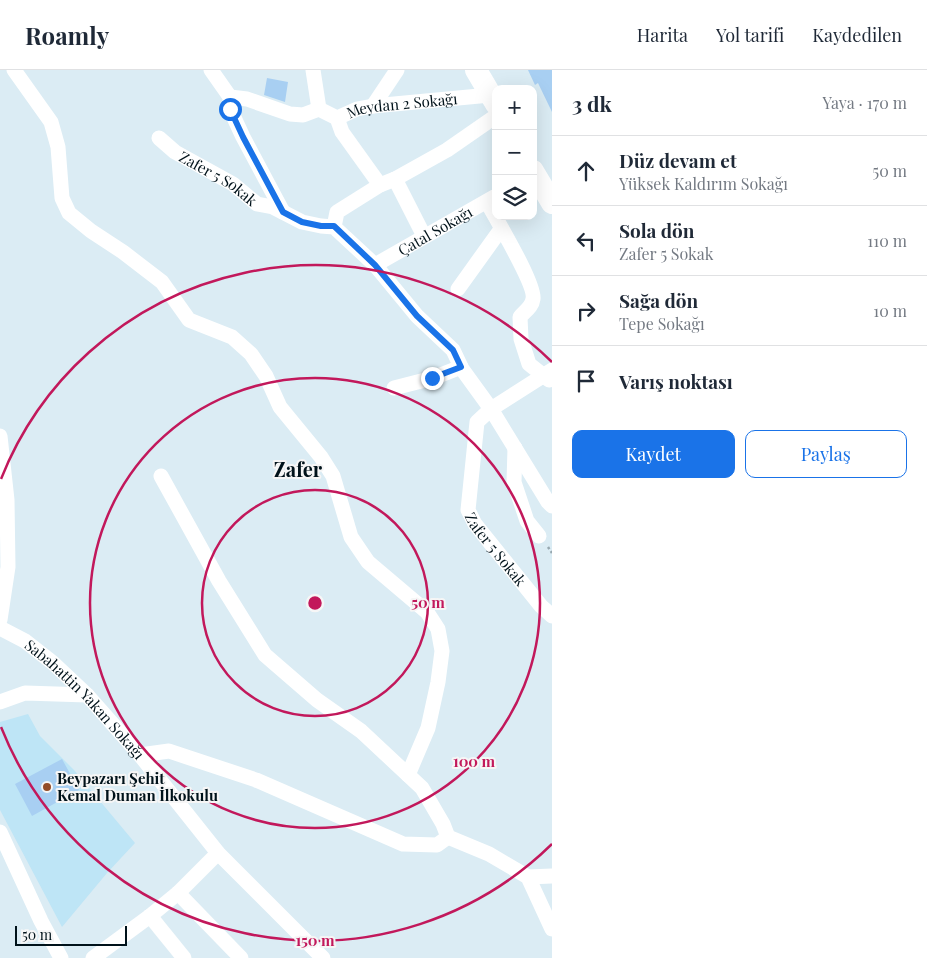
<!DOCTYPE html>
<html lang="tr">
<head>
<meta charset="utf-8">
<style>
	:root { --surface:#fff; --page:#f2f2f3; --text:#1f2937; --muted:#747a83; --line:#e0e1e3; --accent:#1a73e8 }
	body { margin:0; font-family:"Playfair Display",serif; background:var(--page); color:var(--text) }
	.controls { position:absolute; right:15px; top:15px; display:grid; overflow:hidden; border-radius:10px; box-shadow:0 5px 20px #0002 }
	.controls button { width:45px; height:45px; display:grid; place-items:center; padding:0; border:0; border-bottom:1px solid var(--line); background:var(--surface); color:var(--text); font:25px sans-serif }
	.scale { position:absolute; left:15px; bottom:12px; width:112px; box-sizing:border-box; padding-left:5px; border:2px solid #00121a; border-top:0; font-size:14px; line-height:18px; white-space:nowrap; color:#00121a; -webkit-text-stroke:4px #f6f6f6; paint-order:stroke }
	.stop { position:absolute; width:15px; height:15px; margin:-11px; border:4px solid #1a73e8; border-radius:50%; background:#fff }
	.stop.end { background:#1a73e8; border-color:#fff; box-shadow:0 1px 5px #0008 }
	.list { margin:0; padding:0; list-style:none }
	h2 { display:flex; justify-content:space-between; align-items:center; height:65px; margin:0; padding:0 20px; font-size:21px }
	h2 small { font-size:16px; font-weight:400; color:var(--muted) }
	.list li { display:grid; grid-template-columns:32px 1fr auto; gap:15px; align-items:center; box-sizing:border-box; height:70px; padding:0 20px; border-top:1px solid var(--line) }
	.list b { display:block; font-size:19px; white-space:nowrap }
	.list p { margin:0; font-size:16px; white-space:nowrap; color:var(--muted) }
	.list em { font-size:16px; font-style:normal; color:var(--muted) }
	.actions { display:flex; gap:10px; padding:15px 20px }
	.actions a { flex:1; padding:11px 0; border:1px solid var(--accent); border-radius:10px; text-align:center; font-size:18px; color:var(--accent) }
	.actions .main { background:var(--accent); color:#fff }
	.icon { flex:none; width:28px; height:28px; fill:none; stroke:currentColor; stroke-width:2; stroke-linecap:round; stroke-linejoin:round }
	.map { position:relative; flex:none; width:552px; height:888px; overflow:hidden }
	header { display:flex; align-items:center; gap:30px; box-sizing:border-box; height:70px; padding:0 25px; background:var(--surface); border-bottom:1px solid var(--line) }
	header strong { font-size:24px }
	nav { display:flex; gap:28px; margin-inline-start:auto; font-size:18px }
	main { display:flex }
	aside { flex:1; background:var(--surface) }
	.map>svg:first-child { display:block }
	.built { fill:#bee5f6 }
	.building { fill:#a8cff2 }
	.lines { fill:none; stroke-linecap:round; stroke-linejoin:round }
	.path { stroke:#97a8b0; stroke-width:2.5; stroke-dasharray:2.5 2.5; stroke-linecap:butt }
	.street { stroke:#fff; stroke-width:15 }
	.secondary { stroke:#fff; stroke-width:22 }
	.route { stroke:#1a73e8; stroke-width:6 }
	.ring { fill:none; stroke:#c2185b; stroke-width:2.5 }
	.poi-dot { fill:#934c27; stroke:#f6f6f6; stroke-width:2 }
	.labels { text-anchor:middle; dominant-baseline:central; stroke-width:4; stroke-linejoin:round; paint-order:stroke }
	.street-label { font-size:15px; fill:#00121a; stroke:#f6f6f6 }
	.poi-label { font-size:15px; font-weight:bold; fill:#00121a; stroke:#f6f6f6; text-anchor:start }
	.district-label { font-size:20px; font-weight:bold; fill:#00121a; stroke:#f6f6f6 }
	.centre { fill:#c2185b; stroke:#f6f6f6; stroke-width:2.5 }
	.ring-label { font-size:15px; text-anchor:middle; font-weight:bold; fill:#c2185b; stroke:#f6f6f6; stroke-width:4; stroke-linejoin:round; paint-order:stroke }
</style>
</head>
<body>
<header>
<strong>Roamly</strong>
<nav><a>Harita</a><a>Yol tarifi</a><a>Kaydedilen</a></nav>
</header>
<main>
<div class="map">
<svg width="552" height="888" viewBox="0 0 552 888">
	<rect width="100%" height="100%" fill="#dbecf4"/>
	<!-- built -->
	<path class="built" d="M28 644 40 666 74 700 135 773 107 803 62 857 0 740V652Z"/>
	<!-- building -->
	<path class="building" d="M528 0H552V42L538 13 535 15Z
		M267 8 288 12 285 32 264 25Z
		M62 689 79 720 32 746 15 714Z"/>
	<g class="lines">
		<!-- path -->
		<path class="path" d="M548 477 552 483"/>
		<!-- street -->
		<g class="street">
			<path d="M14 0 51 52 58 77 62 128 69 143 91 161 123 182 162 212 189 250 232 267 251 284 266 306 280 337 321 387 333 406 351 467 368 492 427 542 438 559 442 581 438 612 428 658 408 705"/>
			<path d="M211 0 230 27V39L243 67 283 142"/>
			<path d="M313 0 319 39"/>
			<path id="s1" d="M230 27 247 29 290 44 303 45 319 39 337 48 357 39 373 36 490 25"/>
			<path d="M373 36 397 0"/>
			<path d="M337 48 342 62 380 115"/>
			<path id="s2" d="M159 68 175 82 233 114 257 134 273 137 302 152 321 156 334 157 375 195 417 246 453 280 462 299 491 339 548 432 552 436"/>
			<path d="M395 109 424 166"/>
			<path d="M487 132C496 149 536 215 533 229 532 237 525 241 520 247L521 269 529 294 549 310"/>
			<path d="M334 157 337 142 380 115 395 109 447 80 496 46"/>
			<path id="s3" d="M375 195 494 127"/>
			<path d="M458 219 501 159"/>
			<path id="s4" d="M552 300 491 339 477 352 468 440 475 454 541 536 552 546"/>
			<path d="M394 318 433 308 461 297"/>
			<path d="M0 366 7 430 8 497 0 550"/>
			<path d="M515 378 514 412 527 451 539 466"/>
			<path d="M161 406 219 511 265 585 317 630 361 661 422 718 443 754 448 767 489 784 528 807 552 859"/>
			<path id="s5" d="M0 558 25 571 53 593 87 625 140 685 218 783 323 888"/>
			<path d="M0 632 25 623 87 625"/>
			<path d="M140 685 169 681 256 710 403 774 437 775 448 767"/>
			<path d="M0 762 41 851 61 888"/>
			<path d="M528 807 552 806"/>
			<path d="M178 823 241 888"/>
			<path d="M150 846 184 888"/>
			<path d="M93 888 150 846 178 823 218 783"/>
		</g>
		<!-- secondary -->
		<path class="secondary" d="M476 0 496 34
			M533 101 552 133"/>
	</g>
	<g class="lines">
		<!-- route -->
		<path class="route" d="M230 39 243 67 283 142 302 152 321 156H334L375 195 417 246 453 280 461 297 432 308"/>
	</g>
	<!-- distance rings -->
	<g class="ring">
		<circle cx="315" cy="533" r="113"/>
		<circle cx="315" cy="533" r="225"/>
		<path d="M552 774A338 338 0 0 1 1 657M1 409A338 338 0 0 1 552 292"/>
	</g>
	<!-- markers -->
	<circle class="poi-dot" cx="47" cy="717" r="5"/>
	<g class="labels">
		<!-- street labels -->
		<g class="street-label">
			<text stroke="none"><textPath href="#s1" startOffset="180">Meydan 2 Sokağı</textPath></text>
			<text stroke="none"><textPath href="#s2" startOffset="72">Zafer 5 Sokak</textPath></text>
			<text stroke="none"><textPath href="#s3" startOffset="69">Çatal Sokağı</textPath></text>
			<text stroke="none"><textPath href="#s4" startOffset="228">Zafer 5 Sokak</textPath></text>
			<text stroke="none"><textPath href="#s5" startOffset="112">Sabahattin Yakan Sokağı</textPath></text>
		</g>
		<!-- poi labels -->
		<g class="poi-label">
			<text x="57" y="708">Beypazarı Şehit<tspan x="57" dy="17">Kemal Duman İlkokulu</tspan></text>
		</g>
		<!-- district labels -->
		<g class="district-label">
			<text x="298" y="398">Zafer</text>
		</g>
	</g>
	<circle cx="315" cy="533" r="8" class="centre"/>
	<g class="ring-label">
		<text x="428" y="538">50 m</text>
		<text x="474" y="697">100 m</text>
		<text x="315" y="876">150 m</text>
	</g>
</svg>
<div class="controls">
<button>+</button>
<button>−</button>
<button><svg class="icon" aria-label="layers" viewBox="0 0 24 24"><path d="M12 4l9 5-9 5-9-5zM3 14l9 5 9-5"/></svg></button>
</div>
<div class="scale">50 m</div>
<div class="stop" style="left:230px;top:39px"></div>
<div class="stop end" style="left:432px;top:308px"></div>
</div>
<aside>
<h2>3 dk<small>Yaya · 170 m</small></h2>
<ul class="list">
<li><svg class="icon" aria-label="ahead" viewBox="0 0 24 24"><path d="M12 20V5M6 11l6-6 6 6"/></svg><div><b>Düz devam et</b><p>Yüksek Kaldırım Sokağı</p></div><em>50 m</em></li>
<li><svg class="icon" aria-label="left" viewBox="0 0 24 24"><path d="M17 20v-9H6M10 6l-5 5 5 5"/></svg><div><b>Sola dön</b><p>Zafer 5 Sokak</p></div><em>110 m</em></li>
<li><svg class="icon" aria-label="right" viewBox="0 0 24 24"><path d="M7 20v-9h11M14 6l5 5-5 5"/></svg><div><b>Sağa dön</b><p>Tepe Sokağı</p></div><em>10 m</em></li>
<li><svg class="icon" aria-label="arrive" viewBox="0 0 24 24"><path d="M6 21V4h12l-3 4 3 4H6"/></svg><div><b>Varış noktası</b></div></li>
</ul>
<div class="actions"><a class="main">Kaydet</a><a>Paylaş</a></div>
</aside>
</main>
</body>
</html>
